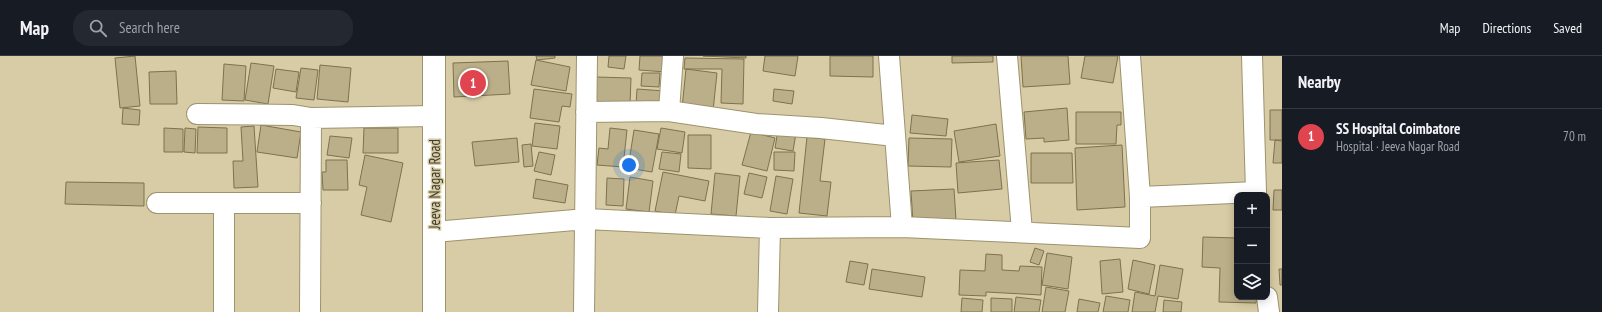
<!DOCTYPE html>
<html lang="en">
<head>
<meta charset="utf-8">
<style>
	:root { --surface:#171b24; --page:#242831; --text:#f1f3f6; --muted:#9ea1a6; --line:#363941; --accent:#7c3aed }
	body { margin:0; font-family:"PT Sans Narrow",sans-serif; background:var(--page); color:var(--text) }
	.controls { position:absolute; right:12px; bottom:12px; display:grid; overflow:hidden; border-radius:8px; box-shadow:0 2px 10px #0003 }
	.controls button { width:36px; height:36px; display:grid; place-items:center; padding:0; border:0; border-bottom:1px solid var(--line); background:var(--surface); color:var(--text); font:20px sans-serif }
	.you { position:absolute; left:629px; top:109px; width:14px; height:14px; margin:-10px; border:3px solid #fff; border-radius:50%; background:#1a73e8; box-shadow:0 0 0 6px #1a73e833 }
	.badge { display:grid; place-items:center; width:26px; height:26px; border-radius:50%; background:var(--accent); color:#fff; font-size:13px; font-weight:700 }
	.pin { position:absolute; translate:-50% -50%; border:2px solid #fff; box-shadow:0 1px 4px #0006 }
	.list { margin:0; padding:0; list-style:none }
	h2 { display:flex; justify-content:space-between; align-items:center; height:52px; margin:0; padding:0 16px; font-size:17px }
	h2 small { font-size:13px; font-weight:400; color:var(--muted) }
	.list li { display:grid; grid-template-columns:26px 1fr auto; gap:12px; align-items:center; box-sizing:border-box; height:56px; padding:0 16px; border-top:1px solid var(--line) }
	.list b { display:block; font-size:15px; white-space:nowrap }
	.list p { margin:0; font-size:13px; white-space:nowrap; color:var(--muted) }
	.list em { font-size:13px; font-style:normal; color:var(--muted) }
	.icon { flex:none; width:22px; height:22px; fill:none; stroke:currentColor; stroke-width:2; stroke-linecap:round; stroke-linejoin:round }
	.map { position:relative; flex:none; width:1282px; height:256px; overflow:hidden }
	header { display:flex; align-items:center; gap:24px; box-sizing:border-box; height:56px; padding:0 20px; background:var(--surface); border-bottom:1px solid var(--line) }
	header strong { font-size:19px }
	nav { display:flex; gap:22px; margin-inline-start:auto; font-size:14px }
	.search { width:280px; height:36px; background:var(--page); display:flex; align-items:center; gap:10px; box-sizing:border-box; padding:0 14px; border-radius:16px; color:var(--muted); font-size:15px }
	main { display:flex }
	aside { flex:1; background:var(--surface) }
	.map>svg:first-child { display:block }
	.building { fill:#baaf88; stroke:#7d724e }
	.lines { fill:none; stroke-linecap:round; stroke-linejoin:round }
	.minor-casing { stroke:#9d936d; stroke-width:22 }
	.tertiary-casing { stroke:#9d936d; stroke-width:24 }
	.minor { stroke:#fff; stroke-width:20 }
	.tertiary { stroke:#fff; stroke-width:22 }
	.labels { text-anchor:middle; dominant-baseline:central; stroke-width:3; stroke-linejoin:round; paint-order:stroke }
	.street-label { font-size:15px; fill:#403c2b; stroke:#d7cca5 }
</style>
</head>
<body>
<header>
<strong>Map</strong>
<div class="search"><svg class="icon" aria-label="search" viewBox="0 0 24 24"><circle cx="10" cy="10" r="6"/><path d="M15 15l6 6"/></svg>Search here</div>
<nav><a>Map</a><a>Directions</a><a>Saved</a></nav>
</header>
<main>
<div class="map">
<svg width="1282" height="256" viewBox="0 0 1282 256">
	<rect width="100%" height="100%" fill="#d7cca5"/>
	<!-- building -->
	<path class="building" d="M135 0 140 50 120 52 115 2Z
		M536 0H555V2L537 4Z
		M609 0H626L624 13 608 11Z
		M640 0H667L666 16 639 14Z
		M703 0H746V2Z
		M765 0H798L795 20 763 15Z
		M830 0H873V21L830 20Z
		M952 0H993V6L952 7Z
		M1021 0H1068L1070 28 1023 31Z
		M1085 0H1118L1113 27 1081 22Z
		M685 2 744 3 743 48 721 47 722 13H684Z
		M536 4 570 11 566 35 531 29Z
		M508 5 510 38 454 41 453 7Z
		M251 7 274 10 268 48 245 44Z
		M224 8 246 10 244 45 222 44Z
		M320 9 351 12 348 46 317 43Z
		M301 12 318 14 314 44 296 42Z
		M276 13 299 16 296 36 273 32Z
		M686 13 717 17 713 55 682 52Z
		M176 15 177 48H150L149 16Z
		M642 17H660L659 31 641 30Z
		M596 21 631 22 630 48H596Z
		M534 33 572 38 570 51 562 50 559 66 530 62Z
		M637 33 665 35 664 51 636 49Z
		M774 33 794 35 792 48 773 45Z
		M123 52 140 54 139 69 122 68Z
		M1067 52 1069 84 1044 86V82L1026 83 1024 56Z
		M1270 54H1282V84H1270Z
		M1076 56H1121V69H1117L1116 88H1076Z
		M912 59 948 63 946 80 910 77Z
		M535 67 560 70 557 93 532 90Z
		M996 68 1000 100 959 106 954 75Z
		M261 69 301 76 297 102 257 96Z
		M254 70 258 131 234 132 233 105H243L241 71Z
		M198 71 227 72V97H197Z
		M164 72 183 73V96H164Z
		M185 72 196 73 195 97 184 96Z
		M364 72H398V97H363Z
		M610 72 627 74 623 111 597 109 599 92 608 93Z
		M661 72 685 76 682 97 657 93Z
		M634 74 659 78 652 116 628 112Z
		M778 74 796 77 793 95 775 92Z
		M751 76 775 82 767 115 742 109Z
		M688 79H711V113L688 112Z
		M330 80 352 82 349 102 327 99Z
		M807 81 825 83 820 125 831 126 827 160 799 157Z
		M517 82 519 106 475 110 472 86Z
		M909 82 952 83 951 111 908 110Z
		M1275 84 1282 85V107H1273Z
		M531 88 533 110 524 111 522 89Z
		M1122 89 1125 151 1077 154 1075 92Z
		M539 96 555 99 551 119 534 115Z
		M662 96 681 98 679 116 659 113Z
		M774 96H795L794 115 774 114Z
		M1031 97H1072L1073 127H1031Z
		M365 99 403 107 391 166 361 159 367 131 359 129Z
		M326 104H347L348 134H323L322 116H326Z
		M999 104 1002 133 958 137 956 107Z
		M663 116 709 125 705 145 679 140 675 159 655 155Z
		M715 117 740 120 736 160 711 158Z
		M749 117 767 121 762 142 744 138Z
		M776 120 793 123 787 158 770 155Z
		M630 121 653 125 649 156 626 153Z
		M607 122 624 123 623 150 606 149Z
		M536 123 568 129 565 147 533 142Z
		M66 126 144 127V150L65 148Z
		M954 133 956 164 913 167 911 135Z
		M1274 134H1282V154H1273Z
		M1203 181 1237 182V241H1257L1256 247 1219 246 1220 212 1202 211Z
		M1035 192 1044 195 1039 209 1030 206Z
		M1047 197 1072 201 1068 233 1042 229Z
		M986 198 1002 199V214L1019 215 1020 210 1042 211 1041 239 986 236V240L959 239 960 214 985 215Z
		M1120 203 1123 236 1102 238 1100 205Z
		M1133 204 1155 209 1149 238 1128 233Z
		M850 205 868 208 864 229 846 226Z
		M1160 209 1183 213 1178 243 1158 240 1155 256H1132L1135 236 1155 240Z
		M872 213 925 221 922 241 869 233Z
		M1279 213H1282V229H1280Z
		M1046 231 1069 235 1065 256H1042Z
		M1106 240 1130 244 1128 256H1103Z
		M1016 241 1041 244 1039 256H1014Z
		M962 242 983 244 982 256H961Z
		M991 242 1012 243V256H991Z
		M1079 243 1100 247 1098 256H1077Z
		M1164 244 1182 246 1181 256H1163Z"/>
	<g class="lines">
		<defs>
			<path id="minor" d="M889 0 902 171
				M1007 0 1022 175
				M1130 0 1140 141
				M1252 0 1256 136
				M669 55 673 0
				M586 56 669 55 756 68 821 72 895 80
				M197 58 293 59 311 62
				M157 147H311
				M434 176 586 163 770 172 902 171 1140 182V141L1256 136V139
				M1267 241 1269 256
				M224 256V147
				M310 256 311 62 434 60
				M584 256 587 0
				M768 256 770 172"/>
			<path id="tertiary" d="M434 256V0"/>
		</defs>
		<!-- minor casing -->
		<use href="#minor" class="minor-casing"/>
		<!-- tertiary casing -->
		<use href="#tertiary" class="tertiary-casing"/>
		<!-- minor -->
		<use href="#minor" class="minor"/>
		<!-- tertiary -->
		<use href="#tertiary" class="tertiary"/>
	</g>
	<g class="labels">
		<!-- street labels -->
		<g class="street-label">
			<text transform="translate(434 128) rotate(-90)">Jeeva Nagar Road</text>
		</g>
	</g>
</svg>
<div class="controls">
<button>+</button>
<button>−</button>
<button><svg class="icon" aria-label="layers" viewBox="0 0 24 24"><path d="M12 4l9 5-9 5-9-5zM3 14l9 5 9-5"/></svg></button>
</div>
<div class="you"></div>
<div class="pin badge" style="left:473px;top:27px;background:#e0444e">1</div>
</div>
<aside>
<h2>Nearby<small></small></h2>
<ul class="list">
<li><span class="badge" style="background:#e0444e">1</span><div><b>SS Hospital Coimbatore</b><p>Hospital · Jeeva Nagar Road</p></div><em>70 m</em></li>
</ul>
</aside>
</main>
</body>
</html>
